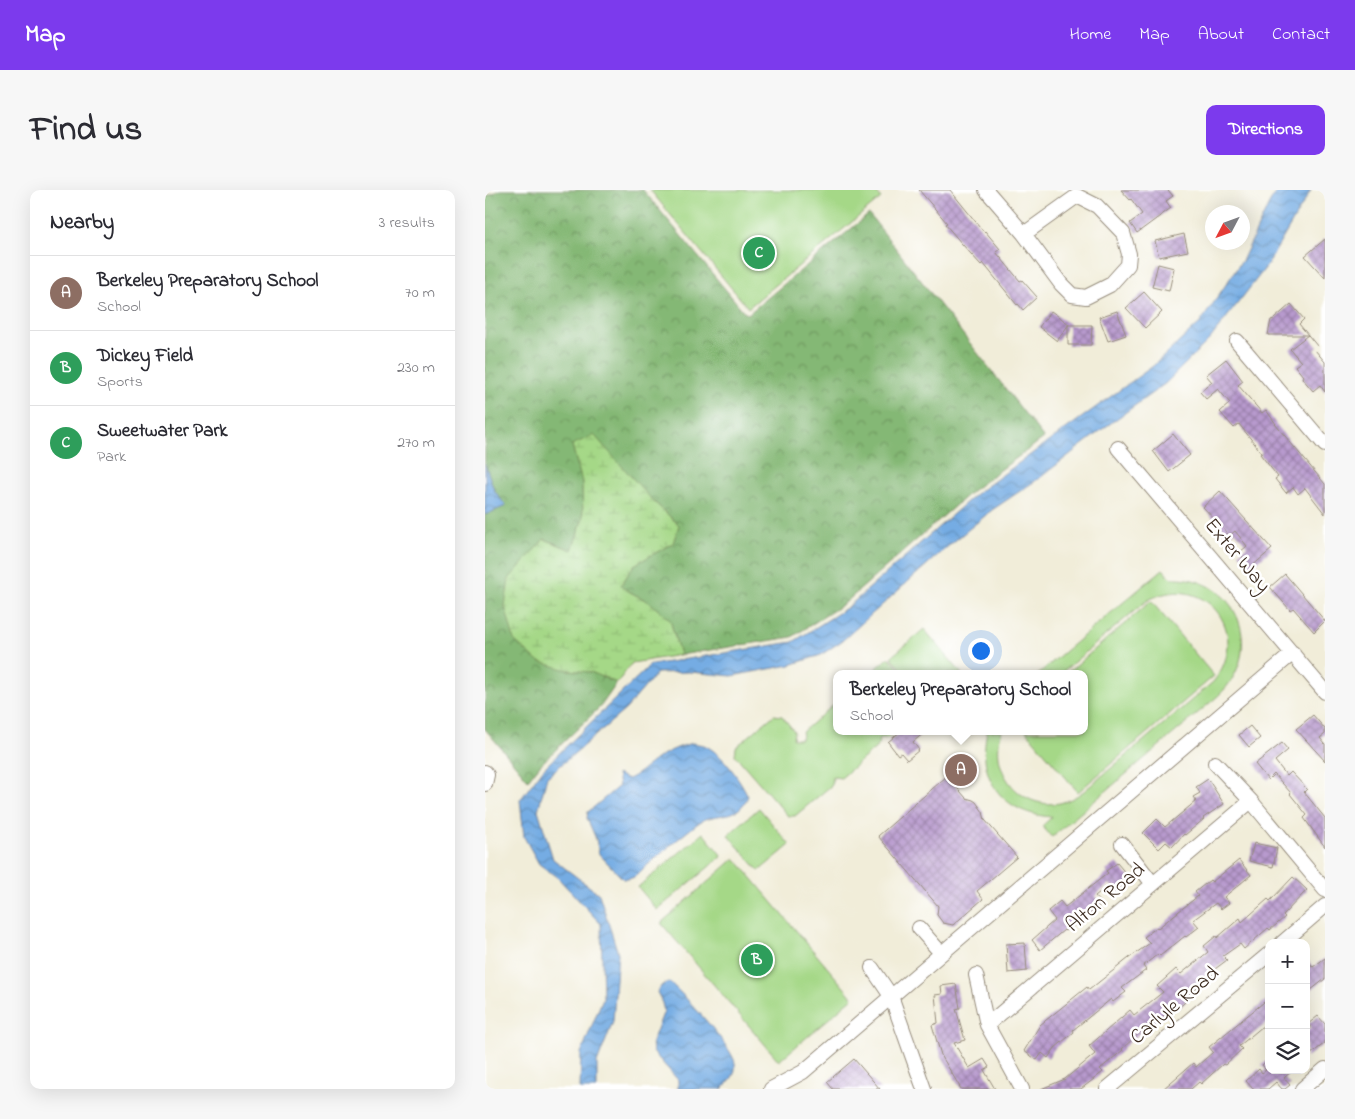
<!DOCTYPE html>
<html lang="en">
<head>
<meta charset="utf-8">
<style>
	:root { --surface:#fff; --page:#f7f7f7; --text:#2b2b33; --muted:#7c7c81; --line:#e1e1e2; --accent:#7c3aed }
	body { margin:0; font-family:"Indie Flower",sans-serif; background:var(--page); color:var(--text) }
	.controls { position:absolute; right:15px; bottom:15px; display:grid; overflow:hidden; border-radius:10px; box-shadow:0 5px 20px #0002 }
	.controls button { width:45px; height:45px; display:grid; place-items:center; padding:0; border:0; border-bottom:1px solid var(--line); background:var(--surface); color:var(--text); font:25px sans-serif }
	.compass { position:absolute; left:720px; top:15px; width:45px; height:45px; border-radius:50%; background:var(--surface); box-shadow:0 5px 20px #0002; rotate:229deg }
	.you { position:absolute; left:495px; top:460px; width:18px; height:18px; margin:-12px; border:4px solid #fff; border-radius:50%; background:#1a73e8; box-shadow:0 0 0 8px #1a73e833 }
	.badge { display:grid; place-items:center; width:32px; height:32px; border-radius:50%; background:var(--accent); color:#fff; font-size:16px; font-weight:700 }
	.pin { position:absolute; translate:-50% -50%; border:2px solid #fff; box-shadow:0 1px 5px #0006 }
	.popup { position:absolute; left:348px; top:480px; width:255px; height:65px; box-sizing:border-box; display:grid; place-content:center; border-radius:10px; background:var(--surface); filter:drop-shadow(0 1px 4px #0005); font-size:16px; white-space:nowrap; color:var(--muted) }
	.popup b { font-size:19px; color:var(--text) }
	.popup::after { content:''; position:absolute; left:50%; top:100%; margin-left:-10px; border:10px solid transparent; border-top-color:var(--surface) }
	.list { margin:0; padding:0; list-style:none }
	h2 { display:flex; justify-content:space-between; align-items:center; height:65px; margin:0; padding:0 20px; font-size:21px }
	h2 small { font-size:16px; font-weight:400; color:var(--muted) }
	.list li { display:grid; grid-template-columns:32px 1fr auto; gap:15px; align-items:center; box-sizing:border-box; height:75px; padding:0 20px; border-top:1px solid var(--line) }
	.list b { display:block; font-size:19px; white-space:nowrap }
	.list p { margin:0; font-size:16px; white-space:nowrap; color:var(--muted) }
	.list em { font-size:16px; font-style:normal; color:var(--muted) }
	.icon { flex:none; width:28px; height:28px; fill:none; stroke:currentColor; stroke-width:2; stroke-linecap:round; stroke-linejoin:round }
	.map { position:relative; flex:none; width:840px; height:899px; overflow:hidden; border-radius:10px }
	header { display:flex; align-items:center; gap:30px; box-sizing:border-box; height:70px; padding:0 25px; background:var(--accent); color:#fff }
	header strong { font-size:24px }
	nav { display:flex; gap:28px; margin-inline-start:auto; font-size:18px }
	.intro { display:flex; align-items:center; justify-content:space-between; box-sizing:border-box; height:120px; padding:0 30px }
	h1 { margin:0; font-size:35px }
	.button { padding:12px 22px; border-radius:10px; background:var(--accent); color:#fff; font-size:18px; font-weight:700 }
	main { display:flex; gap:30px; padding:0 30px }
	aside { flex:1; background:var(--surface); border-radius:10px; box-shadow:0 5px 20px #0002 }
	.map>svg:first-child { display:block }
	.forest { fill:url(#forest-crowns); stroke:#607149 }
	.wetland { fill:url(#wetland-marsh); stroke:#708152 }
	.green { fill:#a5d887; stroke:#708152 }
	.water { fill:url(#water-waves); stroke:#586b80 }
	.building { fill:url(#building-cross-hatch) }
	.lines { fill:none; stroke-linecap:round; stroke-linejoin:round }
	.minor-casing { stroke:#968c7c; stroke-width:16 }
	.minor { stroke:#fff; stroke-width:14 }
	.labels { text-anchor:middle; dominant-baseline:central; stroke-width:5; stroke-linejoin:round; paint-order:stroke }
	.street-label { font-size:21px; fill:#3b2a1e; stroke:#fff }
</style>
</head>
<body>
<header>
<strong>Map</strong>
<nav><a>Home</a><a>Map</a><a>About</a><a>Contact</a></nav>
</header>
<div class="intro"><h1>Find us</h1><a class="button">Directions</a></div>
<main>
<aside>
<h2>Nearby<small>3 results</small></h2>
<ul class="list">
<li><span class="badge" style="background:#8d6e63">A</span><div><b>Berkeley Preparatory School</b><p>School</p></div><em>70 m</em></li>
<li><span class="badge" style="background:#2e9e5b">B</span><div><b>Dickey Field</b><p>Sports</p></div><em>230 m</em></li>
<li><span class="badge" style="background:#2e9e5b">C</span><div><b>Sweetwater Park</b><p>Park</p></div><em>270 m</em></li>
</ul>
</aside>
<div class="map">
<svg width="840" height="899" viewBox="0 0 840 899">
	<defs>
		<pattern id="forest-crowns" width="20" height="18" patternUnits="userSpaceOnUse" patternTransform="scale(1.25)"><rect width="20" height="18" fill="#84b874"/><path d="M2 6a3 3 0 1 1 6 0M12 15a3 3 0 1 1 6 0" fill="none" stroke="#6d965f"/></pattern>
		<pattern id="wetland-marsh" width="20" height="14" patternUnits="userSpaceOnUse" patternTransform="scale(1.25)"><rect width="20" height="14" fill="#a5d887"/><path d="M1 5h8M5 5V1M11 12h8M15 12V8" fill="none" stroke="#8fba74"/></pattern>
		<pattern id="water-waves" width="16" height="10" patternUnits="userSpaceOnUse" patternTransform="scale(1.25)"><rect width="16" height="10" fill="#74ace3"/><path d="M0 5q4-4 8 0t8 0" fill="none" stroke="#608cb7"/></pattern>
		<pattern id="building-cross-hatch" width="8" height="8" patternUnits="userSpaceOnUse" patternTransform="scale(1.25)"><rect width="8" height="8" fill="#b89ace"/><path d="M0 0l8 8M0 8l8-8" fill="none" stroke="#977ea7"/></pattern>
	</defs>
	<rect width="100%" height="100%" fill="#fff"/>
	<filter id="ink" filterUnits="userSpaceOnUse"><feTurbulence type="fractalNoise" baseFrequency=".02" numOctaves="2"/><feDisplacementMap in="SourceGraphic" scale="10" xChannelSelector="R" yChannelSelector="G"/><feConvolveMatrix kernelMatrix="1 2 1 2 8 2 1 2 1" color-interpolation-filters="sRGB"/></filter>
	<filter id="wash" filterUnits="userSpaceOnUse"><feTurbulence type="fractalNoise" baseFrequency=".0096" numOctaves="4" result="noise"/><feDisplacementMap in="SourceGraphic" scale="20" xChannelSelector="R" yChannelSelector="G"/><feGaussianBlur stdDeviation="1.12" result="paint"/><feColorMatrix in="noise" values="0 0 0 0 0 0 0 0 0 0 0 0 0 0 0 0 0 1.4 0 .05"/><feComposite in="paint" operator="in"/></filter>
	<g filter="url(#wash)">
		<rect width="100%" height="100%" fill="#f1edd9"/>
		<!-- forest -->
		<path class="forest" d="M15 0H158L260 123 263 124 384 24 559 248 488 300 360 413 307 447 195 465 185 430 164 412 141 400 136 395 149 375 188 353 194 335 168 311 87 255 97 292 98 328 87 360 59 349 46 365 82 480 106 482 132 493 116 516 55 575 43 590 0 539V325L20 316 9 300 0 274V7Z"/>
		<!-- wetland -->
		<path class="wetland" d="M109 245 168 311 194 335 188 353 149 375 136 395 141 400 164 412 185 430 195 465 147 473 132 493 106 482 82 480 52 471 29 450 20 416 24 389 59 349 87 360 98 328 97 292 87 255Z"/>
		<!-- green -->
		<path class="green" d="M165 0H389L396 8 263 118Z
			M678 379 686 388C753 385 782 461 733 506L567 647 557 636 567 627C519 624 491 590 502 541H517C503 579 534 620 575 613 584 611 592 606 599 601L728 492C770 441 716 378 660 412L575 484H553Z
			M666 411 729 486 593 602 541 541H600V484H581Z
			M439 439 477 484H421L406 467Z
			M404 467 419 484H385Z
			M352 512V541H410L402 548H394L393 556 356 588 348 587 347 595 310 626H303L250 565 251 557 289 525 297 526 309 541 308 549H316L317 542Z
			M274 618 305 655 274 681 243 645Z
			M218 643 237 666 172 720 153 697Z
			M250 668 368 808 294 871 176 733Z"/>
		<!-- water -->
		<path class="water" d="M792 0H826L781 77 725 149 681 193 619 238 556 287 507 320 455 363 358 450 336 465 305 475 247 486 205 482 172 483 141 519 62 587 53 620 68 669 114 704 133 763 128 832 112 873V899H95L96 863 118 808 116 734 73 688 54 674 39 647 35 610 58 579 165 475 308 452 363 417 491 304 668 176 715 133 758 69 784 14Z
			M0 274 9 300 21 316 0 325Z
			M207 553C211 554 215 554 219 555 237 563 255 589 263 606 253 630 237 622 218 630 213 633 207 638 202 642 184 656 166 672 149 687L144 689H138L114 664 111 649 102 628 103 622 134 596 132 584 143 589C154 584 163 575 173 568 183 561 196 556 207 553Z
			M184 792C197 802 248 858 250 873 252 884 244 892 237 899H193V890L168 862 167 852 179 821 177 813 172 802 177 795Z"/>
		<g id="blocks">
			<!-- building -->
			<path class="building" d="M434 0H465L499 42 500 41 515 59 511 62 535 91 537 90 552 107 538 120 533 114 532 115 498 73 496 75 477 54 460 34 462 33Z
				M636 0H683L688 6 681 11 686 18 652 43 645 33 657 24 646 9 645 10Z
				M699 44 703 61 674 67 670 51Z
				M840 49V88L820 66Z
				M673 74 689 78 684 101 667 97Z
				M659 102 677 122 660 138 641 118Z
				M806 114 819 129 814 134 833 157 830 160 840 172V202L835 195 828 201 817 188 818 186 810 176 816 172 805 159 823 145H783L786 130 789 129Z
				M566 121 584 134 572 151 554 137Z
				M632 121 641 145 623 151 614 127Z
				M583 135H607L606 155H583Z
				M741 169 758 191 753 195 777 223 781 220 791 234H790L840 294V324L820 298 813 304 808 297 801 303 790 289 793 287 775 264 777 263 754 234 749 238 735 222 745 213 733 199 721 209 715 202 727 192 721 185Z
				M688 244 705 265 684 282 668 261Z
				M735 301 787 359 766 377 754 363 762 356 750 341 744 346 732 330 731 331 718 317Z
				M800 384 840 431 829 442 808 418 805 420 785 397Z
				M828 525 840 539V544L835 548 840 554V571L811 539Z
				M765 536 775 548 764 557 754 545Z
				M416 541H441L428 552 434 560 422 570 416 563 413 565 403 552Z
				M797 553 803 560 790 571 802 586 806 582 822 599 819 602 840 628V657L819 628 822 625 805 604 806 603 789 584 783 590 770 574Z
				M462 586 481 608 488 610 491 612 498 622 500 630 532 667 492 701 498 709 468 735 458 733 452 725 453 716 393 646Z
				M723 589 739 614 718 628 719 629 700 645 699 644 687 657 681 652 674 659 658 643 672 629 680 637 711 611 708 607 715 603 711 597Z
				M769 653 792 658 788 677 764 671Z
				M754 670 766 685 739 707 744 713 736 719 731 713 708 730 714 737 701 747 700 746 675 766 673 764 658 776 661 780 637 798 641 802 628 812 626 809 588 840 589 842 570 858 563 868 557 863 552 870 539 861 555 835 602 797 604 800 644 768 665 753 659 747 672 737 673 738 713 706 710 702 725 690 727 692Z
				M632 673 648 692 633 704 625 694 610 706 617 714 604 724 602 722 580 741 579 740 555 760 547 750 570 730 563 721 575 711 580 717 623 683 621 681Z
				M808 687 822 700 798 725 800 727 785 740 783 738 759 759 755 754 738 766 742 770 730 779 731 781 703 805 705 807 693 819 691 816 666 836 664 834 637 859 638 860 615 879 618 882 596 899H556L580 889 610 864 604 856 645 820 649 825 678 802 672 796 691 779 696 784 723 762 719 756 731 746 732 748 755 728 757 732 783 709 785 711Z
				M540 753 542 781 523 783 521 754Z
				M821 768 828 777 840 768V789L821 804Z
				M471 794 475 818 471 819 480 850 469 853 484 878 499 869 504 877 499 880 510 899H476L456 865 447 835 453 833 450 805 457 804 456 796Z
				M784 808V831L754 856 757 859 740 875 738 874 716 894 714 892 706 899H678L708 873 711 877 728 862 724 857Z
				M833 826 840 834V853L821 868V842L826 838 823 834Z
				M369 869 395 899H348L342 892Z
				M783 870 784 880H808L799 888 805 895 800 899H797L791 892 783 899H768L761 891 774 879 777 883 781 880 777 875Z"/>
		</g>
	</g>
	<g filter="url(#ink)">
		<use href="#blocks" fill-opacity="0" stroke="#968c7c" stroke-width="1"/>
		<g class="lines">
			<defs>
				<path id="minor" d="M501 0 539 44
					M592 6 612 16 638 43 644 64 643 75 625 95 601 107 587 105 576 94 539 44Z
					M752 151 840 255
					M633 258 840 502
					M730 573 766 611 840 700
					M0 582 2 585 0 594
					M637 654 668 694
					M434 738 456 763
					M797 753 840 716
					M387 778 406 806 439 899
					M491 785 502 835 537 899
					M502 835 766 611
					M286 899 318 882 808 463
					M622 899 784 764
					M817 899 840 879"/>
			</defs>
			<!-- minor casing -->
			<use href="#minor" class="minor-casing"/>
			<!-- minor -->
			<use href="#minor" class="minor"/>
		</g>
	</g>
	<g class="labels">
		<!-- street labels -->
		<g class="street-label">
			<text transform="translate(752 366) rotate(50)">Exter Way</text>
			<text transform="translate(621 708) rotate(-40)">Alton Road</text>
			<text transform="translate(690 816) rotate(-40)">Carlyle Road</text>
		</g>
	</g>
</svg>
<div class="controls">
<button>+</button>
<button>−</button>
<button><svg class="icon" aria-label="layers" viewBox="0 0 24 24"><path d="M12 4l9 5-9 5-9-5zM3 14l9 5 9-5"/></svg></button>
</div>
<svg class="compass" viewBox="-18 -18 36 36"><path d="M0-13l5 13h-10z" fill="#e53935"/><path d="M0 13l5-13h-10z" fill="#7c7c81"/></svg>
<div class="you"></div>
<div class="pin badge" style="left:476px;top:580px;background:#8d6e63">A</div>
<div class="popup"><b>Berkeley Preparatory School</b>School</div>
<div class="pin badge" style="left:272px;top:770px;background:#2e9e5b">B</div>
<div class="pin badge" style="left:274px;top:63px;background:#2e9e5b">C</div>
</div>
</main>
</body>
</html>
